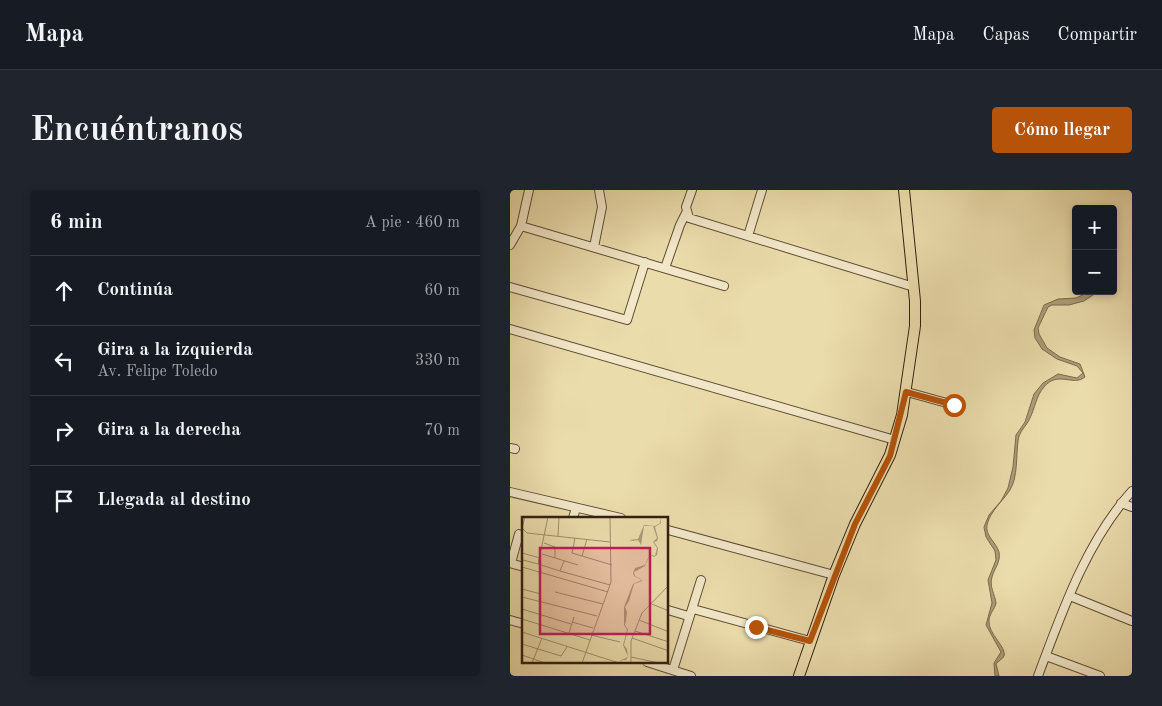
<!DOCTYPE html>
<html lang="es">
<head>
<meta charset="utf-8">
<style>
	:root { --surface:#171b24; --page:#20242c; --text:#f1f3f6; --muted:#9ea1a6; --line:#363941; --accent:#b45309 }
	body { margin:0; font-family:"Old Standard TT",serif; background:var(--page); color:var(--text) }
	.controls { position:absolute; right:15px; top:15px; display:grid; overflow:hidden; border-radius:5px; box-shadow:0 2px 8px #0003 }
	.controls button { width:45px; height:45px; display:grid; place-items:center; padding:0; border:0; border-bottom:1px solid var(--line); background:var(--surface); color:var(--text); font:25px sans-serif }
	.stop { position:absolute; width:15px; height:15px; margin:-11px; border:4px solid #b45309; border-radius:50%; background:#fff }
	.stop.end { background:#b45309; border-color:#fff; box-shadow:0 1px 5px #0008 }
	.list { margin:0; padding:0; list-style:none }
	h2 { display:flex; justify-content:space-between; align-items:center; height:65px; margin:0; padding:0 20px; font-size:21px }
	h2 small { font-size:16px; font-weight:400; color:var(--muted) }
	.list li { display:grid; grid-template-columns:32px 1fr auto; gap:15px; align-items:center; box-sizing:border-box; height:70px; padding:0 20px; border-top:1px solid var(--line) }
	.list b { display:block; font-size:19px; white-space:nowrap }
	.list p { margin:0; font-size:16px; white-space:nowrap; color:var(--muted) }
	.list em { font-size:16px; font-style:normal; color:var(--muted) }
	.icon { flex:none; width:28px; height:28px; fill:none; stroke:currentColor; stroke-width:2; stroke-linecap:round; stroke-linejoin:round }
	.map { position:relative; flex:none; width:622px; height:486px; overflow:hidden; border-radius:5px }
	header { display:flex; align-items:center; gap:30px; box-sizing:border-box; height:70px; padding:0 25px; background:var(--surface); border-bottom:1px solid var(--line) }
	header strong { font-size:24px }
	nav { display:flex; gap:28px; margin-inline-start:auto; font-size:18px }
	.intro { display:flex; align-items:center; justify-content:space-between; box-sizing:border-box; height:120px; padding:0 30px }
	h1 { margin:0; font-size:35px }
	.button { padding:12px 22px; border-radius:5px; background:var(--accent); color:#fff; font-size:18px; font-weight:700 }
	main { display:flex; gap:30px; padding:0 30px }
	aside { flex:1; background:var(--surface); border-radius:5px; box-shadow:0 2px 8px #0003 }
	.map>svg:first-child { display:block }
	.water { fill:#ac9c76; stroke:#7b6a4c }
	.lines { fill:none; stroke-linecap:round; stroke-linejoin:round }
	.minor-casing { stroke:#604e36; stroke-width:10 }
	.major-casing { stroke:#321f0e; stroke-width:12 }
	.minor { stroke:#f2e8c9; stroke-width:8 }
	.major { stroke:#ebdcac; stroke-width:10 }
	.route { stroke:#b45309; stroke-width:6 }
	.inset-road { fill:none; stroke:#a1906d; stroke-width:1 }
	.view { fill:#c2185b; fill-opacity:0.15; stroke:#c2185b; stroke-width:2.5 }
	.inset-edge { fill:none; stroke:#321f0e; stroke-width:2.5 }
</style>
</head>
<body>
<header>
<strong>Mapa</strong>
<nav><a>Mapa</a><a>Capas</a><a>Compartir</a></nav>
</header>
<div class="intro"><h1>Encuéntranos</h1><a class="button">Cómo llegar</a></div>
<main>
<aside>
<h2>6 min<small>A pie · 460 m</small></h2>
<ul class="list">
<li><svg class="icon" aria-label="ahead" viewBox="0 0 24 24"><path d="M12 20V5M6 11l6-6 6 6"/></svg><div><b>Continúa</b></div><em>60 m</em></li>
<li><svg class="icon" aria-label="left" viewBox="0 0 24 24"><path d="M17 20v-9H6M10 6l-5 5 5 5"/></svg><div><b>Gira a la izquierda</b><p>Av. Felipe Toledo</p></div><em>330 m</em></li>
<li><svg class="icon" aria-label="right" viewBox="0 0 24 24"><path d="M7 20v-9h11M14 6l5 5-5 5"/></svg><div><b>Gira a la derecha</b></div><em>70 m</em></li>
<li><svg class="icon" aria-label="arrive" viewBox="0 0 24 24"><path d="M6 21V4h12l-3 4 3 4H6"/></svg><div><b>Llegada al destino</b></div></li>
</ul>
</aside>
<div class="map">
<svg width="622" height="486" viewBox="0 0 622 486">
	<rect width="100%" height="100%" fill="#ebdcac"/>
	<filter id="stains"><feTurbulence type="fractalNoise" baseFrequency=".004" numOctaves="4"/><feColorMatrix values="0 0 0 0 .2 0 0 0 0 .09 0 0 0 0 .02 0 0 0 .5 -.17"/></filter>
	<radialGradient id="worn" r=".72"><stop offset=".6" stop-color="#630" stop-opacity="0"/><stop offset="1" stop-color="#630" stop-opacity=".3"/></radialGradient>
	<!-- water -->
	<path class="water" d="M581 101H589L574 111 559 115H542L538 117 528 138 529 144 537 158 550 167 570 174 575 187C563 197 548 180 534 197 526 206 525 218 520 228 516 237 509 241 508 251 506 266 508 287 500 300 493 311 480 321 477 335 475 346 486 352 489 362 491 372 484 379 482 387 479 397 485 404 486 413 485 419 479 424 479 431 478 444 497 457 494 466 493 469 488 471 486 474L489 486H485L484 473 491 462 476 435 482 413 478 390 486 370 485 361 476 347 474 337 479 325 491 311 498 298 503 277 506 245 515 232 524 204 533 193 548 184 567 188 573 183 567 176 547 169 532 159 525 148 524 140 534 115 548 109 566 108Z"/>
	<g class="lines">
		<defs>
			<path id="minor" d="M182 0 176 17 179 28 404 97
				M11 36 214 96
				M238 46 252 0
				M0 55 11 36 19 0
				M84 57 92 17 89 0
				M155 78 170 35 176 23
				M0 97 117 130 135 72
				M0 139 385 250
				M397 202 444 215
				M0 258 5 259
				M0 302 111 328
				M611 313 622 317
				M63 328 66 318
				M158 340 324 385
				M0 373 14 377
				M1 373 9 344
				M560 406 622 431
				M183 419 300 451
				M158 420 178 426
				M0 430 14 434
				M536 466 590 486
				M137 472 181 486
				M163 480 191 390
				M528 486C552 422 576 352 622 301"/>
			<path id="major" d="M289 486 324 385 345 334 380 265 392 225 405 136V111L394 0"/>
		</defs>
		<!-- minor casing -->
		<use href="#minor" class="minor-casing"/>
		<!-- major casing -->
		<use href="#major" class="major-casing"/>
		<!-- minor -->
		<use href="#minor" class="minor"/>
		<!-- major -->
		<use href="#major" class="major"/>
	</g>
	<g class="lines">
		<!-- route -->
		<path class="route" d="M246 437 300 451 345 334 380 266 396 202 444 215"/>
	</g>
	<!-- overview -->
	<g transform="translate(12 327)">
		<rect width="146" height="146" fill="#ebdcac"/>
		<path d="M138 0 139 6 133 10 136 21 135 24 132 25 136 31 135 38 132 40 128 38 123 49 112 55 113 59 119 62 120 64 112 67 107 84 103 90 105 95 104 104 103 108 106 113 102 128 105 132 106 140 104 143H100L98 146 99 143 106 140 101 128 105 113 102 108V90L111 67 120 63 112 59 111 56 113 51 123 48 127 39 130 38 133 39 135 31 131 25 135 21 131 9H122L119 28 116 23 111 24 107 23 116 22 122 8 133 9 138 6Z" fill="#ac9c76"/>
		<path class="inset-road" d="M3 0 0 11 5 16 88 25M26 0 16 47 38 54 42 44M36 19 37 0M53 21 50 36 90 48M22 26 33 30V41M0 36 18 41M20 37 56 48M60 39 65 22M1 43 16 47M0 50 86 75M38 54 88 68M0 72 19 77M33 75 81 87M0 80 75 99M127 86 147 94M0 92 49 107M0 102 68 123M117 103 147 115M50 105 71 111M113 114 147 125M0 115 97 146M47 116 52 100M69 118 98 125M110 121 147 134M0 127 39 139 45 130M0 138 23 146M109 140 137 146M10 146 20 121M60 146 89 65 88 0M109 146V124L120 96 147 68"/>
		<path class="view" d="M18 31H128V117H18Z"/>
		<rect width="146" height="146" class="inset-edge"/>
	</g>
	<rect width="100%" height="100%" filter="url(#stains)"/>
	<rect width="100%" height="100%" fill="url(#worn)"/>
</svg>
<div class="controls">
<button>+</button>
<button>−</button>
</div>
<div class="stop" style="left:444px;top:215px"></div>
<div class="stop end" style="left:246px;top:437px"></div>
</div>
</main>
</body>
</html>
